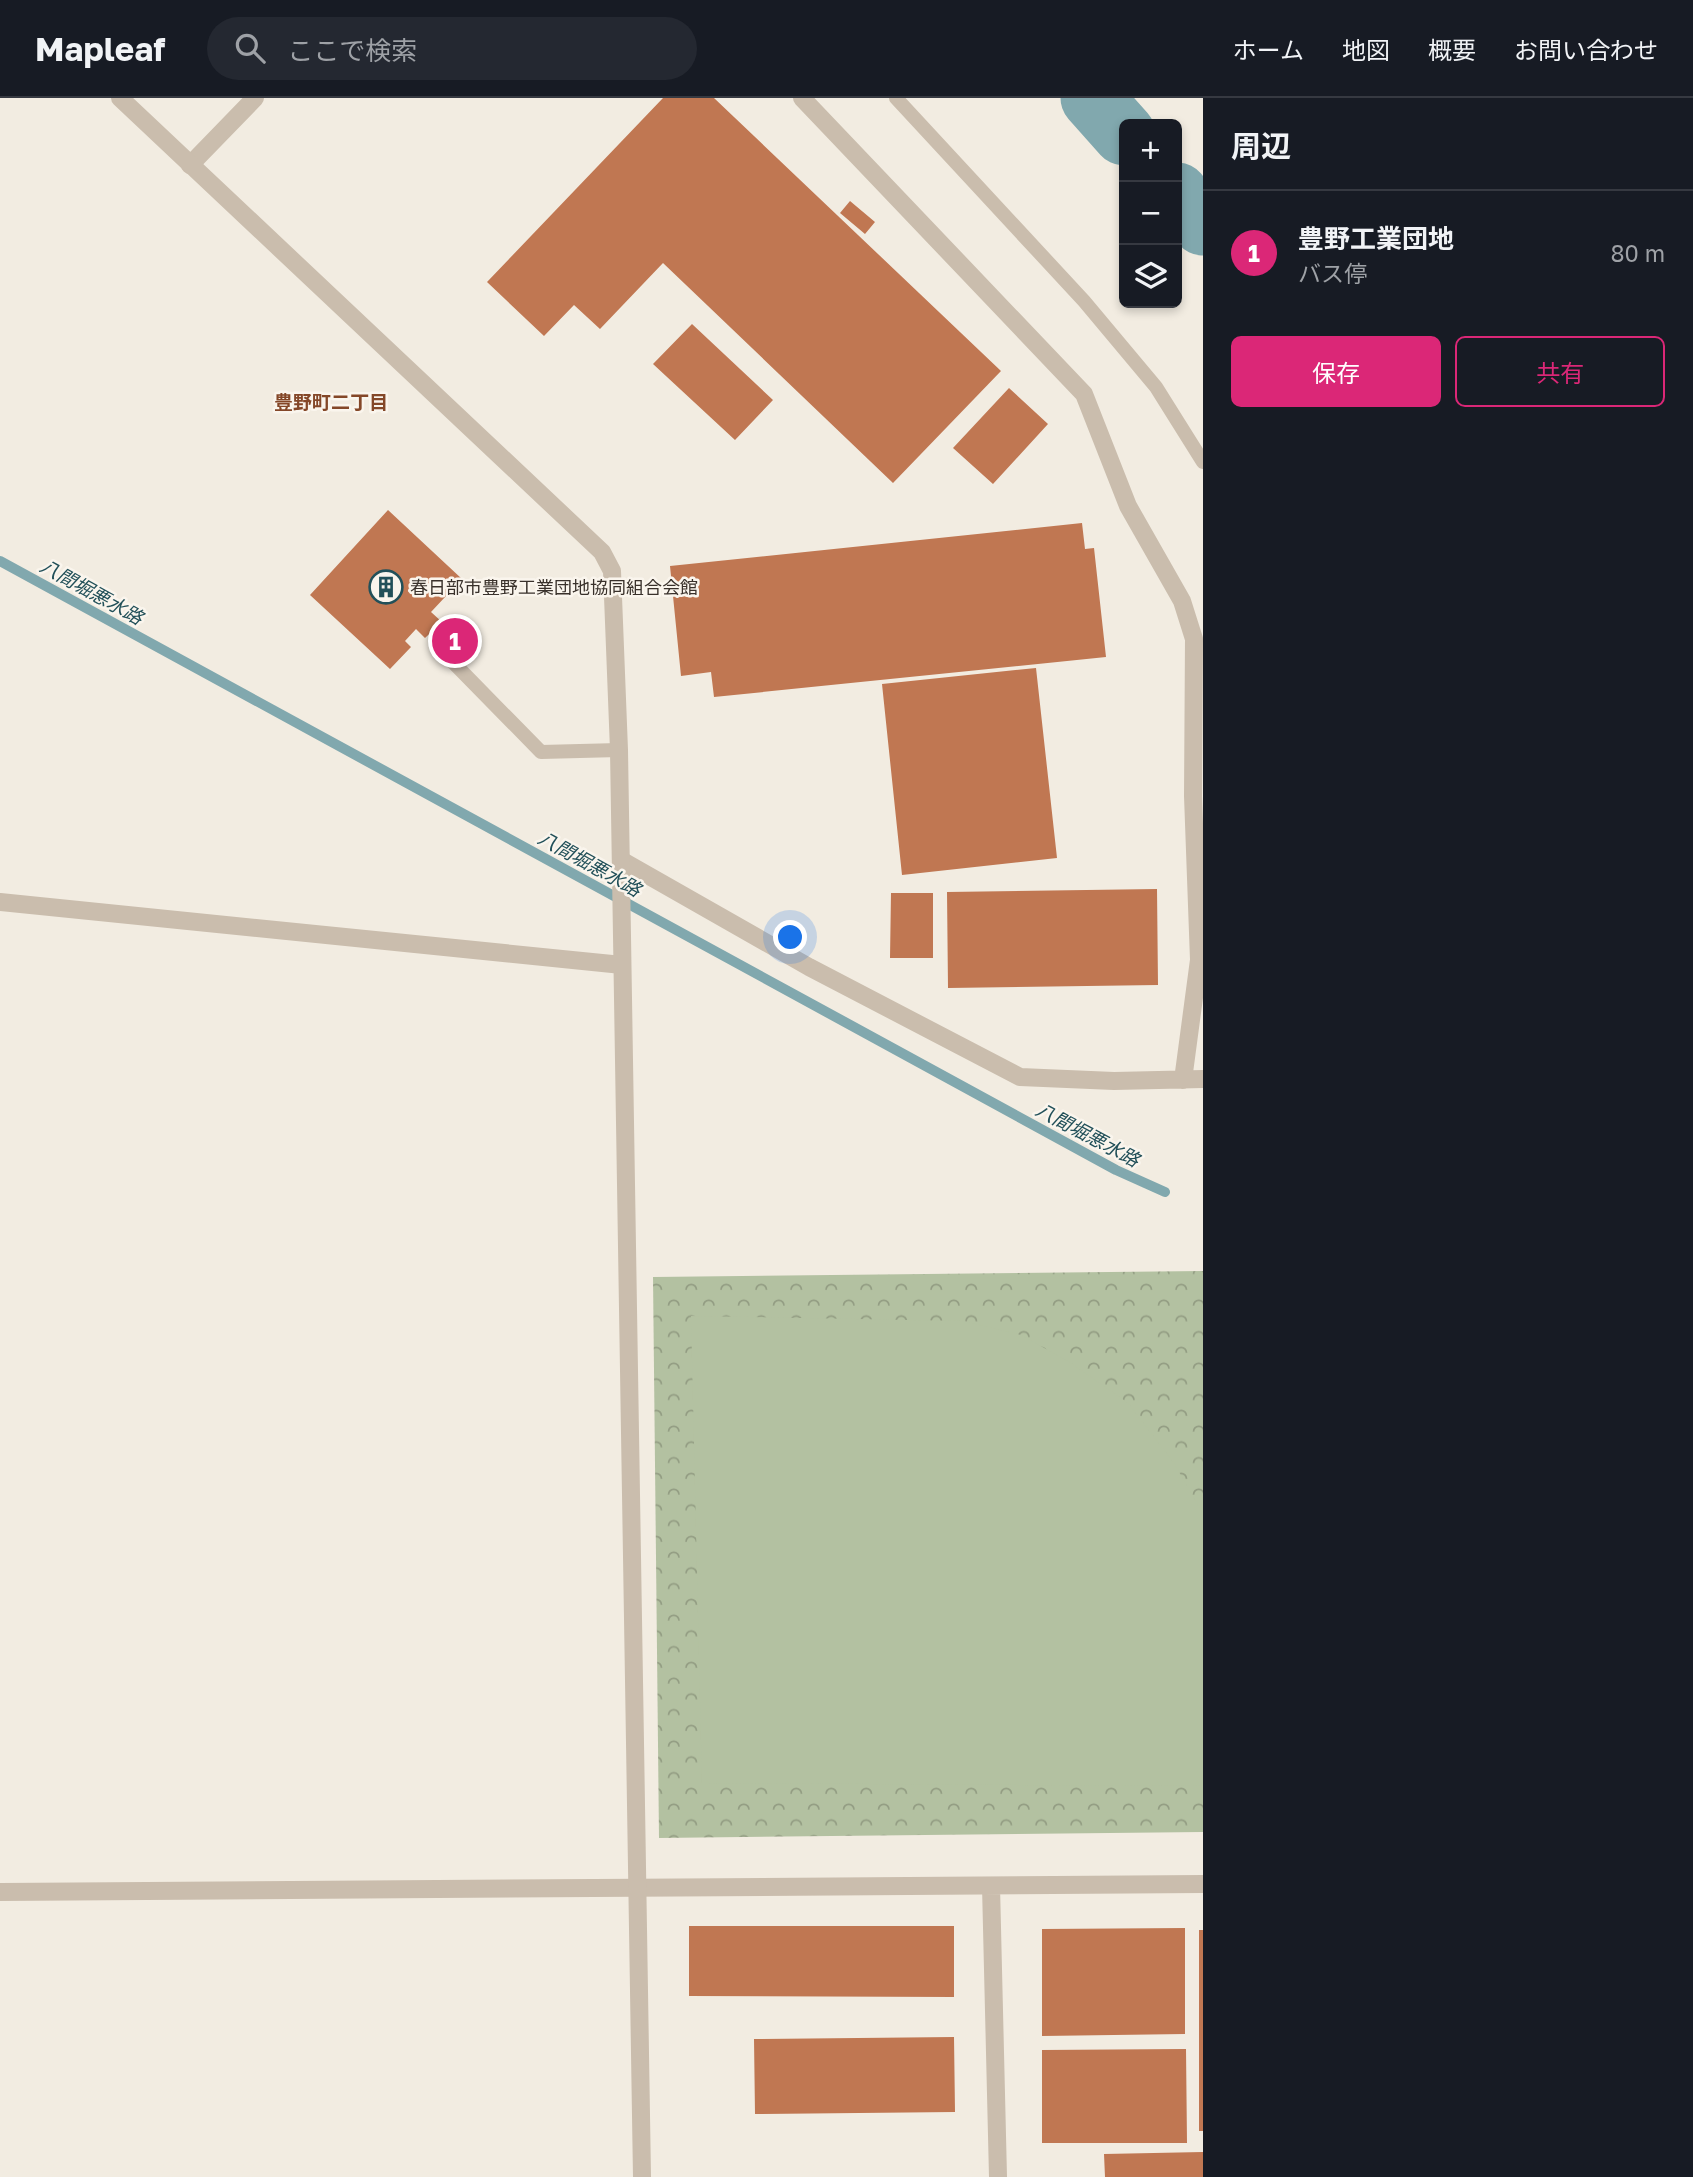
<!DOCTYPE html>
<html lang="ja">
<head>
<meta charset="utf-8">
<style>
	:root { --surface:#171b24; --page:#242831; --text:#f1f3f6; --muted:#9ea1a6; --line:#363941; --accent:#db2777 }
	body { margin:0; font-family:"Golos Text","Noto Sans JP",sans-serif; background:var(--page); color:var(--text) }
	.controls { position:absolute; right:21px; top:21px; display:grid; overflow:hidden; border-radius:10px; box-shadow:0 4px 10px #0003 }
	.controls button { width:63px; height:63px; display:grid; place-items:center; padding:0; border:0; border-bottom:2px solid var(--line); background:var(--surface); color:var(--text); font:35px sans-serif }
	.you { position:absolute; left:791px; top:840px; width:24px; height:24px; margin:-18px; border:5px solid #fff; border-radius:50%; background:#1a73e8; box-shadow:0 0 0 10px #1a73e833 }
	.badge { display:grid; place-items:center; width:46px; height:46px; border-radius:50%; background:var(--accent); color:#fff; font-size:23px; font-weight:700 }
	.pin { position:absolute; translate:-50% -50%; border:4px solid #fff; box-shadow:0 2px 7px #0006 }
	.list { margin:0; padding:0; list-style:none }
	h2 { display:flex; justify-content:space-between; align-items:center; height:91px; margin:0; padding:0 28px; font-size:30px }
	h2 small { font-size:23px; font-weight:400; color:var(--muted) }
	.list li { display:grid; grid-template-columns:46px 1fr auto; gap:21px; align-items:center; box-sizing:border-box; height:126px; padding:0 28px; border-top:2px solid var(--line) }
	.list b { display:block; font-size:26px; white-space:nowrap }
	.list p { margin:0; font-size:23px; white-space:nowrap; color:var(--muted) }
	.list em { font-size:23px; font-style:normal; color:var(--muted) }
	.actions { display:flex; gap:14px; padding:21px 28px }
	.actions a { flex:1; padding:16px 0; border:2px solid var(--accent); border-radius:10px; text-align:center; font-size:24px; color:var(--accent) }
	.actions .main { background:var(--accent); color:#fff }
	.icon { flex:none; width:38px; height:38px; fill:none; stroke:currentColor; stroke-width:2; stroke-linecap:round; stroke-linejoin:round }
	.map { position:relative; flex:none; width:1203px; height:2079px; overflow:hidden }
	header { display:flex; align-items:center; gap:42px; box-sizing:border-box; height:98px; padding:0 35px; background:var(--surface); border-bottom:2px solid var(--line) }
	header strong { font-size:33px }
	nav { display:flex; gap:38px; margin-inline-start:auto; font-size:24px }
	.search { width:490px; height:63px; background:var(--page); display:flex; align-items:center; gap:18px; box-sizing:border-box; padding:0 24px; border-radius:38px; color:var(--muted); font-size:26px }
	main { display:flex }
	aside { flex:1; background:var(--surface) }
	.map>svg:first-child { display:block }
	.forest { fill:url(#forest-crowns) }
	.pitch { fill:#b3c1a1 }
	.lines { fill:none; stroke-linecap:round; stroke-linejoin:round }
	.stream { stroke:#81a8ae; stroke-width:10 }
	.river { stroke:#81a8ae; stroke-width:63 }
	.building { fill:#c07752 }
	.service { stroke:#cabdad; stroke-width:14 }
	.minor { stroke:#cabdad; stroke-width:18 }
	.tertiary { stroke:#cabdad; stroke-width:18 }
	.labels { text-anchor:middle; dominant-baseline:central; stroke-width:5; stroke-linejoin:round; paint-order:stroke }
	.poi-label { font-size:18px; fill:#39312b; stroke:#faf5ed; text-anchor:start }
	.neighbourhood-label { font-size:19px; font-weight:bold; fill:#844728; stroke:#faf5ed }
	.water-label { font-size:19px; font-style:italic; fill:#225059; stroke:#faf5ed }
</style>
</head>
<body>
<header>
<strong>Mapleaf</strong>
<div class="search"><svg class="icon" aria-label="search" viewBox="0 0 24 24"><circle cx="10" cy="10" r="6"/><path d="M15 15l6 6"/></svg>ここで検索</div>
<nav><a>ホーム</a><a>地図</a><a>概要</a><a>お問い合わせ</a></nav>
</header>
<main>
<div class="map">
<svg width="1203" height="2079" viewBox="0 0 1203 2079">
	<defs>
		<pattern id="forest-crowns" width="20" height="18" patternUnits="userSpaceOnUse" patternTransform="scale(1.75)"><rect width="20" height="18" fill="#b3c1a1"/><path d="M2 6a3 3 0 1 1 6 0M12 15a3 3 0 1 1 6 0" fill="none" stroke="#939d83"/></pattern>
	</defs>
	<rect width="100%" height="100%" fill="#f2ece1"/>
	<!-- forest -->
	<path class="forest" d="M1203 1173V1734L659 1740 653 1179Z"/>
	<!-- pitch -->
	<path class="pitch" d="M691 1218 963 1223 1021 1237 1071 1265 1128 1305 1174 1365 1203 1416V1688L702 1685Z"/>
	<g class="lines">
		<!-- stream -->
		<path class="stream" d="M0 463 1116 1072 1165 1094"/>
		<!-- river -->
		<path class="river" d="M1092 0 1124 36
			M1177 96 1203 126"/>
	</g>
	<!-- building -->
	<path class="building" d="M663 0H714L1001 273 893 385 663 165 600 231 574 207 544 238 487 184Z
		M850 103 875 124 865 136 840 115Z
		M692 226 773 302 735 342 653 266Z
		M1009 290 1048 326 993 386 953 350Z
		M388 412 462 481 431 514 442 524 425 540 416 531 405 543 411 549 390 571 310 497Z
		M1082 425 1085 451 1094 450 1106 559 714 599 711 574 681 578 670 468Z
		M1036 570 1057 760 902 777 882 586Z
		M1157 791 1158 887 948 890 947 794Z
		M891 795H933V860H890Z
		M689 1828H954V1899L689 1898Z
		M1185 1830V1936L1042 1938V1831Z
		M1199 1832H1203V2033H1199Z
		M954 1939 955 2014 755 2016 754 1941Z
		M1186 1951 1187 2045H1042V1952Z
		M1203 2054V2079H1105L1104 2056Z"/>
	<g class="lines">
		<!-- service -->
		<path class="service" d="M896 0 1084 203 1156 289 1203 364
			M441 552 541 654 619 652"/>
		<!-- minor -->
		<path class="minor" d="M802 0 1084 296 1128 408 1182 503 1194 541 1193 698 1199 862 1183 982
			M190 67 255 0
			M621 762 809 869 1020 979 1114 983 1203 981
			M991 1788 998 2079
			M0 1794 1203 1786"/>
		<!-- tertiary -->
		<path class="tertiary" d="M120 0 602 454 612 473 619 652 642 2079
			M0 804 622 867"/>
	</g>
	<!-- icons -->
	<defs>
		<symbol id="building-ring" viewBox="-11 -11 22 22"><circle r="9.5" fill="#faf5ed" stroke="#225059" stroke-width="1.5"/><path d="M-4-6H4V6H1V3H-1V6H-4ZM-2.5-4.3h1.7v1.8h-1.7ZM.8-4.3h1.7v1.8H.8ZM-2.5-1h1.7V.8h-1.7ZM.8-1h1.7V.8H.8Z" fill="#225059"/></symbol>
	</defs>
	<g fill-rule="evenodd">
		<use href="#building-ring" x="367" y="470" width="38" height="38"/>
	</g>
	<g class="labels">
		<!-- poi labels -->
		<g class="poi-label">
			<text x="410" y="489">春日部市豊野工業団地協同組合会館</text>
		</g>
		<!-- neighbourhood labels -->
		<g class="neighbourhood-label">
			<text x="331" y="303">豊野町二丁目</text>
		</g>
		<!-- water labels -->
		<g class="water-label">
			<text transform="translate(92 493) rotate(29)">八間堀悪水路</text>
			<text transform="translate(590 765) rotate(29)">八間堀悪水路</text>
			<text transform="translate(1088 1036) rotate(28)">八間堀悪水路</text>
		</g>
	</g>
</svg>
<div class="controls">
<button>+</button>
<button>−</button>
<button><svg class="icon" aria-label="layers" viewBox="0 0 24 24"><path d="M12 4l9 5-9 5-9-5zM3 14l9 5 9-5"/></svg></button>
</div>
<div class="you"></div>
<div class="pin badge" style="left:455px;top:543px">1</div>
</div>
<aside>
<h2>周辺<small></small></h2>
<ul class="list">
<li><span class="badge">1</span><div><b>豊野工業団地</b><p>バス停</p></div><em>80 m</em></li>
</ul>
<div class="actions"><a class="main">保存</a><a>共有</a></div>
</aside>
</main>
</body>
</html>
